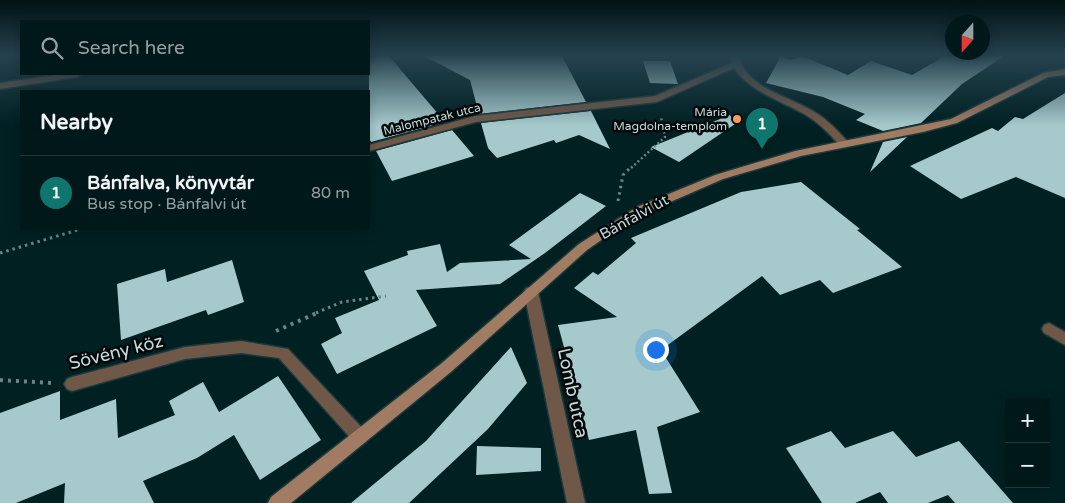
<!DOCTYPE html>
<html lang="en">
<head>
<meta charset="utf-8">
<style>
	:root { --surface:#00181a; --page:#0a2123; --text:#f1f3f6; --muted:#95a0a2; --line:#223739; --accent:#0f766e }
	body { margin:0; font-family:"Varela Round",sans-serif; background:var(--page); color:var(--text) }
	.controls { position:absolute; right:15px; bottom:15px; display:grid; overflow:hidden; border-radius:0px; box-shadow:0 2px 12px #0003 }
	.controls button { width:45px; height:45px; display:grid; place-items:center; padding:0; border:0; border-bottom:1px solid var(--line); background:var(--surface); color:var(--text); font:25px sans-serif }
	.compass { position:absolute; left:945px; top:15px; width:45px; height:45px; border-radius:50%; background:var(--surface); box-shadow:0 2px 12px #0003; rotate:201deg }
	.you { position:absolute; left:655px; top:349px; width:18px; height:18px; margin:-12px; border:4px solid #fff; border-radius:50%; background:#1a73e8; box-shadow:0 0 0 8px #1a73e833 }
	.badge { display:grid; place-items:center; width:32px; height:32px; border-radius:50%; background:var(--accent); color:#fff; font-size:16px; font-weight:700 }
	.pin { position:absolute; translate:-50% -41px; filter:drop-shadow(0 1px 2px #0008) }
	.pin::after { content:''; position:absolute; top:26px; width:18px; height:15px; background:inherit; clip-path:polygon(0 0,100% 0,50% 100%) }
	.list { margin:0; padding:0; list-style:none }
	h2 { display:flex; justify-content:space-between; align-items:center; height:65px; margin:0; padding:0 20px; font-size:21px }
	h2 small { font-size:16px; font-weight:400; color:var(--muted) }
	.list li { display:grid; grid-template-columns:32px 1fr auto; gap:15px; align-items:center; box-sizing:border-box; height:75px; padding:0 20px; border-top:1px solid var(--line) }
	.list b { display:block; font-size:19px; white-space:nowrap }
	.list p { margin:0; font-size:16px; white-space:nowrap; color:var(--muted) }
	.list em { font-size:16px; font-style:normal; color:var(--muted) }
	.icon { flex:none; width:28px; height:28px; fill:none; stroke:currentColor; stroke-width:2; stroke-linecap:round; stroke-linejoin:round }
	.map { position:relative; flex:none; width:1065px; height:503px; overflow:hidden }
	.search { position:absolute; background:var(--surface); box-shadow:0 2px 12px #0003; left:20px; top:20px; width:350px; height:55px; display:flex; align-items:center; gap:12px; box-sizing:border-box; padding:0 18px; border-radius:0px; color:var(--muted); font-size:19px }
	.panel { position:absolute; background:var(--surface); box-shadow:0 2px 12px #0003; left:20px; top:90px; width:350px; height:140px; border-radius:0px }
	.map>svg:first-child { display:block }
	.building { fill:#a6cacc }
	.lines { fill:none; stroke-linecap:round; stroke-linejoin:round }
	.street-casing { stroke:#1c3a3c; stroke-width:3 }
	.secondary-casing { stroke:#1c3a3c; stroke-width:3 }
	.path-far2 { stroke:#6b8485; stroke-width:2.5; stroke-dasharray:2 2.5; stroke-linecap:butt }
	.path-far1 { stroke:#6b8485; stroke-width:3; stroke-dasharray:2.5 4; stroke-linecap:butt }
	.path { stroke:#6b8485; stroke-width:4; stroke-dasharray:3 5; stroke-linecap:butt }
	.street { fill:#705849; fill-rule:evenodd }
	.secondary { fill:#a27b63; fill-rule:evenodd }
	.poi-dot { fill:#fe9b59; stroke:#000809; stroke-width:2 }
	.labels { text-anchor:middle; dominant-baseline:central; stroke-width:5; stroke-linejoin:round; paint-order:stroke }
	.far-poi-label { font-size:12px; fill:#c7d9da; stroke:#000809; text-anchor:end }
	.far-street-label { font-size:12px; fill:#c7d9da; stroke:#000809 }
	.street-label { font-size:15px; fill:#c7d9da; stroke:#000809 }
	.near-street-label { font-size:18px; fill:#c7d9da; stroke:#000809 }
</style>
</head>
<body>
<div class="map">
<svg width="1065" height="503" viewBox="0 0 1065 503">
	<rect width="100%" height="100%" fill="#002022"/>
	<!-- building -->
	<path class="building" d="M369 56H389L445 122 371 142 369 138Z
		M424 56H562L586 102 479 114 470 80Z
		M781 56 791 60 802 56 848 75 871 61 912 75 945 56H1004L962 84 921 123 883 131 856 120 865 114 823 97 766 83Z
		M643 61H670L678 84 650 83Z
		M1065 93V198L1016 177 961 199 910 166 992 128 998 131 1015 117 1023 119Z
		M591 111 610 149 579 135 556 143 554 140 497 158 488 148 481 123Z
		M730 115 735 124 679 162 651 147Z
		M452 130 474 156 392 181 376 151Z
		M907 137 870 172 883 142Z
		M801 182 860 229 857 230 902 267 833 293 820 280 780 295 762 276 661 350 700 412 657 427 672 493 649 494 636 430 589 440 558 325 617 317 574 288 593 272 598 275 636 243 631 238 741 192Z
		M580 193 606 206 545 253 500 284 416 290 437 326 337 374 321 344 342 333 335 318 379 300 364 271 408 255 407 251 440 244 447 272 460 263 531 259 509 245Z
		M232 260 244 302 208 315 206 310 121 340 117 284 165 269 167 282Z
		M511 347 527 383 488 429 409 503H351L426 441Z
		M278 376 321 440 260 480 234 435 197 458 143 481 154 503H64L65 483 16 503H0V413L60 391V420L116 399 118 438 175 415 169 401 203 382 219 412Z
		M831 431 845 448 893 431 916 457 959 441 1013 503H955L948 495 928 503H888L880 492 855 503H822L786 448Z
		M477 446 541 448V471L476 475Z"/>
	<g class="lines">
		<defs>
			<path id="street" d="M730 56H738C748 89 786 95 813 111 827 119 837 130 848 142V146H840C830 134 819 123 806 115 780 100 752 93 734 68L657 102 476 122 369 151V145L475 116 655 96 732 63Z
				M62 74H81L77 77 0 89V83Z
				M531 287 536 288 538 292 585 503H567L524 292 526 288Z
				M1049 323 1065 332V345L1044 333 1042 329 1044 325Z
				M241 341 288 349 366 432 368 437 366 442 360 445 354 442 279 358 241 353 185 359 72 391 67 389 64 384 67 379 72 377 185 347Z"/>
			<path id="secondary" d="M1065 69V75L1048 77 957 123 923 132 801 156 723 179 645 213 617 229 587 250 452 371 291 503H268L271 497 442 363 579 244 637 207 715 175 795 151 951 119 1043 73Z"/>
		</defs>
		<!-- street casing -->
		<use href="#street" class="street-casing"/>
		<!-- secondary casing -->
		<use href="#secondary" class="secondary-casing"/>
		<!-- path-far2 -->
		<path class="path-far2" d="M631 168 665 137 661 117"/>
		<!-- path-far1 -->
		<path class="path-far1" d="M618 201 623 175 632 166
			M0 253 81 229
			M316 313 342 302 386 296"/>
		<!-- path -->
		<path class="path" d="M276 331 319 312
			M0 380 52 383"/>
		<!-- street -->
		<use href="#street" class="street"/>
		<!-- secondary -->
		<use href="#secondary" class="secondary"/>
	</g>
	<!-- sky -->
	<linearGradient id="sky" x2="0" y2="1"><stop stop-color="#001213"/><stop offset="0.44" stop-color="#26424f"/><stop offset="1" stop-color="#26424f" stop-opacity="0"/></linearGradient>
	<rect width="1065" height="126" fill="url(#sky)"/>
	<!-- markers -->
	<circle class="poi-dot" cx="737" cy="119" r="5"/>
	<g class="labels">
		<!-- far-poi labels -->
		<g class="far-poi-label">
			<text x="727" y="112">Mária<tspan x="727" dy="14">Magdolna-templom</tspan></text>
		</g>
		<!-- far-street labels -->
		<g class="far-street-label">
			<text transform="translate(432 119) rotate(-14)">Malompatak utca</text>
		</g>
		<!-- street labels -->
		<g class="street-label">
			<text transform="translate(634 217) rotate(-29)">Bánfalvi út</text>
		</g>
		<!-- near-street labels -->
		<g class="near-street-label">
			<text transform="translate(116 352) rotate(-14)">Sövény köz</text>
			<text transform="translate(573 393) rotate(78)">Lomb utca</text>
		</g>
	</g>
</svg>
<div class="controls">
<button>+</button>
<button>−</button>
</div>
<svg class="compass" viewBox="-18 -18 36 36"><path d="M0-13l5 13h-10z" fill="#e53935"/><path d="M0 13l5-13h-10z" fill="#95a0a2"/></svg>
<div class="you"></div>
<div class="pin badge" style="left:762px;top:149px">1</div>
<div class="search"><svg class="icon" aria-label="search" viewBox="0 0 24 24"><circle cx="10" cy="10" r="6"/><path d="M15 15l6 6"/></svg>Search here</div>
<section class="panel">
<h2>Nearby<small></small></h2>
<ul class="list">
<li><span class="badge">1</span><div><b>Bánfalva, könyvtár</b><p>Bus stop · Bánfalvi út</p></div><em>80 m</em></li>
</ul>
</section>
</div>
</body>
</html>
